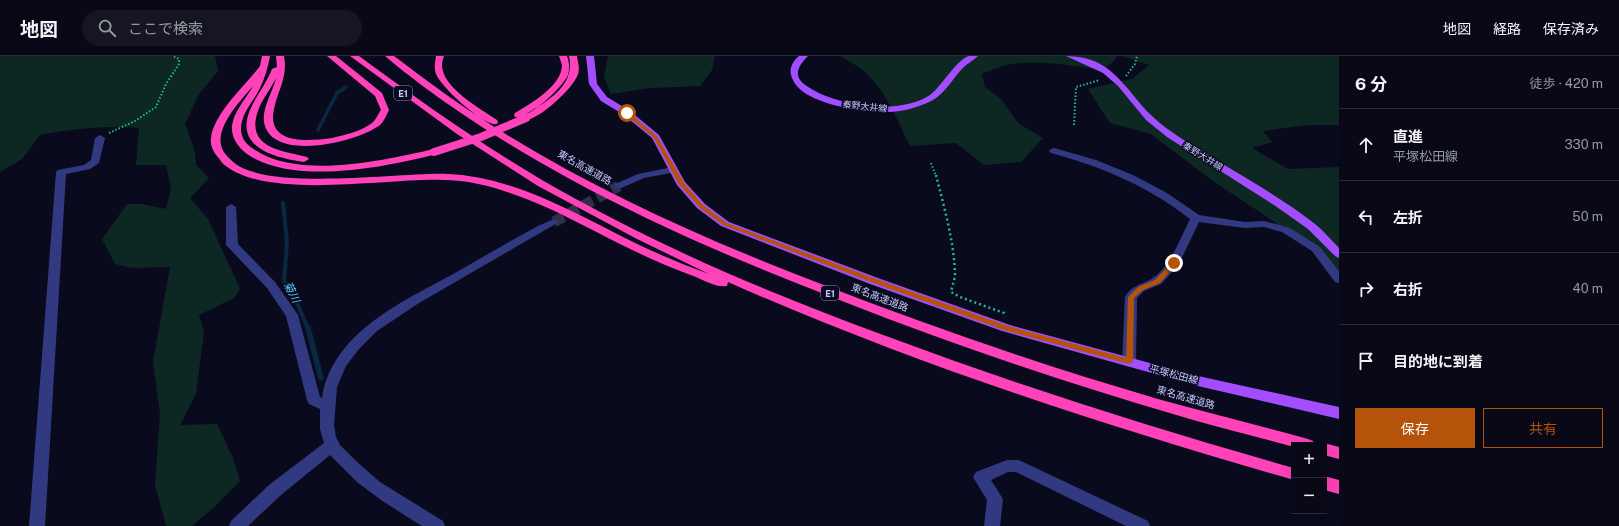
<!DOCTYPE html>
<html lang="ja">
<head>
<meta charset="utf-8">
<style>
	:root { --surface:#080816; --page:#161623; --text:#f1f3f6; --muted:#989aa1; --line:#292935; --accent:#b45309 }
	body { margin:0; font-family:"Public Sans","Noto Sans JP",sans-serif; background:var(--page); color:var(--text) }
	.controls { position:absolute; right:12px; bottom:12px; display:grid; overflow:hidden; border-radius:0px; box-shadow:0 4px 16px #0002 }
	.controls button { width:36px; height:36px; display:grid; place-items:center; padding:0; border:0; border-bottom:1px solid var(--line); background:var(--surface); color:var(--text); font:20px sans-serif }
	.stop { position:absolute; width:12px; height:12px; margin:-9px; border:3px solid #b45309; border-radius:50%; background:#fff }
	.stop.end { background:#b45309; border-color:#fff; box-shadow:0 1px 4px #0008 }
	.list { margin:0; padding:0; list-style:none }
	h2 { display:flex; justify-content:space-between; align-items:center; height:52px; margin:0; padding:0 16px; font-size:17px }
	h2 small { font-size:13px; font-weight:400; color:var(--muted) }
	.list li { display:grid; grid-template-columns:26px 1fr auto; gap:12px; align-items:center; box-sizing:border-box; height:72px; padding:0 16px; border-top:1px solid var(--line) }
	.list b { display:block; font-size:15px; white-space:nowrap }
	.list p { margin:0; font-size:13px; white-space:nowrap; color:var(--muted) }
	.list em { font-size:13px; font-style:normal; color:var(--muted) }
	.actions { display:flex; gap:8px; padding:12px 16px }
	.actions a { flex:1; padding:9px 0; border:1px solid var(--accent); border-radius:0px; text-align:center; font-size:14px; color:var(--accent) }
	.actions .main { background:var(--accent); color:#fff }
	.icon { flex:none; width:22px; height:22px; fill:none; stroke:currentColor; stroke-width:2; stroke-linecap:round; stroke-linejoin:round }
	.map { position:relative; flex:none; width:1339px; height:470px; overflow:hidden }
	header { display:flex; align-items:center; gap:24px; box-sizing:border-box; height:56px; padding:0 20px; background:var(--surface); border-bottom:1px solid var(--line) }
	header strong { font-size:19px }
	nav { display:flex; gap:22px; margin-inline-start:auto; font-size:14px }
	.search { width:280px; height:36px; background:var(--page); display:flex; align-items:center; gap:10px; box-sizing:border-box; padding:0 14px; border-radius:22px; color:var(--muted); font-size:15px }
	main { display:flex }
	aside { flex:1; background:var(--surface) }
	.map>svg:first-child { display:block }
	.green { fill:#0d2823 }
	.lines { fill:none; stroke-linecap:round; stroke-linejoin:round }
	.stream-far2 { stroke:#082844; stroke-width:3.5 }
	.stream-far1 { stroke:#082844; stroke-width:4 }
	.stream { stroke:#082844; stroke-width:5.5 }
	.minor-tunnel { stroke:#30304b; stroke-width:11; stroke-dasharray:11 5.5; stroke-linecap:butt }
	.path-far1 { stroke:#23b798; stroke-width:2; stroke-dasharray:1.5 2; stroke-linecap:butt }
	.path { stroke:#23b798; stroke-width:2.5; stroke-dasharray:2 3; stroke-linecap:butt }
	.minor { fill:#313a81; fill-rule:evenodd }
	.major { fill:#a24eff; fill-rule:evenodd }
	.highway { fill:#ff42b9; fill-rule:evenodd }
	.highway-bridge { stroke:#ff42b9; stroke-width:8 }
	.route { fill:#b45309 }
	.labels { text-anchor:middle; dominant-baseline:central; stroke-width:3; stroke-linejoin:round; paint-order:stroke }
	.shield { fill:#0a0a1e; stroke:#8e90bc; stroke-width:1 }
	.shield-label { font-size:9px; font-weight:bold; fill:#c7c9ff }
	.far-street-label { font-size:9px; fill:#c7c9ff; stroke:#0a0a1e }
	.street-label { font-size:10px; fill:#c7c9ff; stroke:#0a0a1e }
	.water-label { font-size:11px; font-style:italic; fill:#55caff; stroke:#0a0a1e }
</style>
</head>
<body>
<header>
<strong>地図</strong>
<div class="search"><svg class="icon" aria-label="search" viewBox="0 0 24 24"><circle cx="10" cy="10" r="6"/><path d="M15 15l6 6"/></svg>ここで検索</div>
<nav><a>地図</a><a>経路</a><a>保存済み</a></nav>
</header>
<main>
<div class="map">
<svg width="1339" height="470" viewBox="0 0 1339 470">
	<rect width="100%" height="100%" fill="#0a0a1e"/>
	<!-- green -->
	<path class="green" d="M0 0H215L218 15 199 38 185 68 195 96 196 109 209 122 190 142 208 163 240 233 234 242 199 259 204 276 196 337 180 369 217 368 233 402 240 425 214 451 192 470H166L155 429 160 357 153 306 170 211 132 212 115 208 102 183 127 148H141L166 153 171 133 166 109H136L139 72C106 69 71 73 40 79L22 103 0 116Z
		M608 0H715L712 14 700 30 650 32 611 38 604 21Z
		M840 0H1117L1114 5 1102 14C1073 10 1031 2 1003 10 996 12 989 15 982 18L985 31 1000 42 1019 68 1043 82 1021 106 984 109 956 87 910 90C898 66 888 39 869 20 861 11 850 6 840 0Z
		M1122 0H1339V69H1307L1263 75 1272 86 1252 92 1288 113 1339 111V216L1273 165 1210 123 1151 78 1110 67 1088 33 1132 23 1149 9Z"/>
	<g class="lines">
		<!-- stream-far2 -->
		<path class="stream-far2" d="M318 74 337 37 346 31"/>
		<!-- stream-far1 -->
		<path class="stream-far1" d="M283 147 287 186 284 225 298 249 308 273"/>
		<!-- stream -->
		<path class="stream" d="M308 272 321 322"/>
		<!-- minor-tunnel -->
		<path class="minor-tunnel" d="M554 166 619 130"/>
		<!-- path-far1 -->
		<path class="path-far1" d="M1126 20 1135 8 1137 0
			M1074 69 1076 31 1100 24
			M109 77 135 65 156 51 166 28 179 8V3L173 0
			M931 107 936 120"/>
		<!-- path -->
		<path class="path" d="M936 119C944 151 954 185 955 218 955 224 952 230 951 236L960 241 1004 257 1006 260"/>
		<!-- minor -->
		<path class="minor" d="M100 79 105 82 99 107 90 113 66 118 45 470H29L56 116 58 114 84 109 91 104 95 82Z
			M1054 92 1096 104 1133 119 1167 137 1199 159 1245 166 1264 165 1290 172 1320 191 1339 215V227L1335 226 1312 195 1282 176 1264 171 1245 172 1199 166 1178 210 1161 228 1144 235 1137 242 1136 306 1134 309 1129 311 1124 309 1122 306 1125 241C1133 228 1142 229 1153 222 1170 211 1181 181 1190 163 1148 130 1102 111 1051 97L1049 95 1051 93Z
			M673 111 678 114 676 116 644 122 619 133 614 130 615 128 638 118Z
			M231 148 236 151 238 188 275 226 298 259 320 341 322 342C332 276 404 245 455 217 483 201 510 185 538 170L554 163 559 166 419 247 377 275 359 293 346 310 337 331 334 369 336 381 340 389 357 406 380 426 443 465 445 470H422L406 460 381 444 357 426 330 399 281 439 248 470H229L231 465 269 429 324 387 320 373V353L309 348 307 344 286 260 267 232 226 189V151Z
			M1007 404H1018L1023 406 1148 465 1150 470H1126L1016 416H1008L991 424 1003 443 1000 470H984L987 444 973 421 976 416Z"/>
		<!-- major -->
		<path class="major" d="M586 0H594L597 28 607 41 630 55 659 79 685 126 705 148 729 166 878 222 1010 269 1198 320 1339 351V363L1198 330 1002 275 870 228 721 170 697 152 677 129 652 82 624 59 601 45 589 28Z
			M799 0H808C800 8 792 19 804 28 832 50 899 60 930 39 941 31 957 3 969 0 971 0 975 0 978 0 973 5 966 8 961 14 950 26 943 41 927 47 915 52 901 56 888 56 864 56 804 49 793 24 788 15 791 7 799 0Z
			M1066 0C1113 0 1124 33 1152 60 1170 77 1192 89 1213 102 1247 123 1283 143 1315 168 1324 175 1331 184 1339 192V202L1335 200 1308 173 1274 149 1167 81 1146 64 1118 30 1103 17Z"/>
		<!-- highway -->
		<path class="highway" d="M262 0H270C268 11 265 22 260 32 254 45 241 57 241 73 241 83 247 89 255 94 301 124 385 104 434 93L439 96 437 98C385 111 295 130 247 98 239 92 232 83 232 73 232 57 246 43 253 30 241 44 214 72 222 92 223 96 228 101 231 104 262 137 401 116 448 118 513 121 571 155 629 184 655 197 682 208 709 218L637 183 538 130 457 78 350 0H359C428 51 499 101 574 142 674 197 779 241 886 280 1020 330 1156 373 1294 412V424C1102 369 911 307 728 226L727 230C718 232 705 225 696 221 671 212 646 201 622 189 586 171 551 151 513 138 491 130 467 124 443 124 387 122 270 144 226 110 222 108 220 103 217 100 213 95 210 89 211 82 214 57 245 30 260 10Z
			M276 0H284C288 21 278 34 274 53 266 90 310 85 332 82 345 79 362 75 372 67 376 64 378 58 381 54L375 40 327 0H336L382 37 389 54C386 60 383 68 377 71 355 86 271 107 264 66 262 51 273 36 276 22 271 33 262 43 258 55 245 92 282 95 307 101L309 103 304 106C276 102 234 92 250 54 256 40 266 28 272 13L277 11Z
			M385 0H394C427 25 461 50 496 72 598 136 709 185 821 228 932 271 1044 310 1158 343 1208 357 1258 369 1308 383L1313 385 1315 389H1294V391C1254 380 1213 370 1173 358 1061 325 951 288 842 245 748 209 656 170 568 122 517 94 467 63 420 28 409 19 396 10 385 0Z
			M436 0H444C443 3 442 6 442 9 442 32 481 53 497 64L498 66 497 68C484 71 441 31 436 18 434 12 435 7 436 0Z
			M559 0H567C569 6 570 12 568 19 563 31 528 64 515 61L514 59 515 57C530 48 562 30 562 9 561 6 560 3 559 0Z
			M569 0H577C578 7 580 12 578 18 574 32 536 67 523 64L522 62 523 60C545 46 576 31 569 0Z
			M1324 387 1339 391V403L1324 399V389H1319Z
			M1324 420 1339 424V438L1324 434Z"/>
		<!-- highway-bridge -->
		<path class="highway-bridge" d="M434 96 481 81 526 62"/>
	</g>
	<!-- route -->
	<path class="route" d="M625 56H628L657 80 684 127 703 149 727 167 876 223 1008 270 1126 302 1128 241 1138 231 1155 224 1172 206 1177 207 1160 227 1143 234 1134 242 1133 306 1129 308 1004 274 871 226 723 169 700 152 678 127 654 82 625 58Z"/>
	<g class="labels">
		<!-- shield labels -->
		<g class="shield">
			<rect x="394" y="30" width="18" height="14" rx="3"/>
			<rect x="821" y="230" width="18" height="14" rx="3"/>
		</g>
		<g class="shield-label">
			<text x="403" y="37">E1</text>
			<text x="830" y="237">E1</text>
		</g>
		<!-- far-street labels -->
		<g class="far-street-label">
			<text transform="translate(865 50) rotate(6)">秦野大井線</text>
			<text transform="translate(1203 100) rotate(32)">秦野大井線</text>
		</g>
		<!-- street labels -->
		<g class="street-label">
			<text transform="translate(585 111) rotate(29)">東名高速道路</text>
			<text transform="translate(880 241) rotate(21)">東名高速道路</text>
			<text transform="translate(1174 318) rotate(15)">平塚松田線</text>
			<text transform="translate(1186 341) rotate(16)">東名高速道路</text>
		</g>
		<!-- water labels -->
		<g class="water-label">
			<text transform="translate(292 236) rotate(64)">菊川</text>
		</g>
	</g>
</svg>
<div class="controls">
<button>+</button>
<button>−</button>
</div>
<div class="stop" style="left:627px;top:57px"></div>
<div class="stop end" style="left:1174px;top:207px"></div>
</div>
<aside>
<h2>6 分<small>徒歩 · 420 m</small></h2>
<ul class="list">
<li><svg class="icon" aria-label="ahead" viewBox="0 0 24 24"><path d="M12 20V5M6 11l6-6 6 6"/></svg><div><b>直進</b><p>平塚松田線</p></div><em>330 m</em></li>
<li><svg class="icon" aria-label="left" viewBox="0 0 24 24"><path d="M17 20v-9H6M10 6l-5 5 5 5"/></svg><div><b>左折</b></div><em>50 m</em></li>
<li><svg class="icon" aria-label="right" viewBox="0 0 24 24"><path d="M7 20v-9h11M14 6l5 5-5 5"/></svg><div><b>右折</b></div><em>40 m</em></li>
<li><svg class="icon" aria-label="arrive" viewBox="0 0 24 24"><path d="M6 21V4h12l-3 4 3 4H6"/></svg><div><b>目的地に到着</b></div></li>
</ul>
<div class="actions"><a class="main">保存</a><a>共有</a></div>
</aside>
</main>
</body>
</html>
